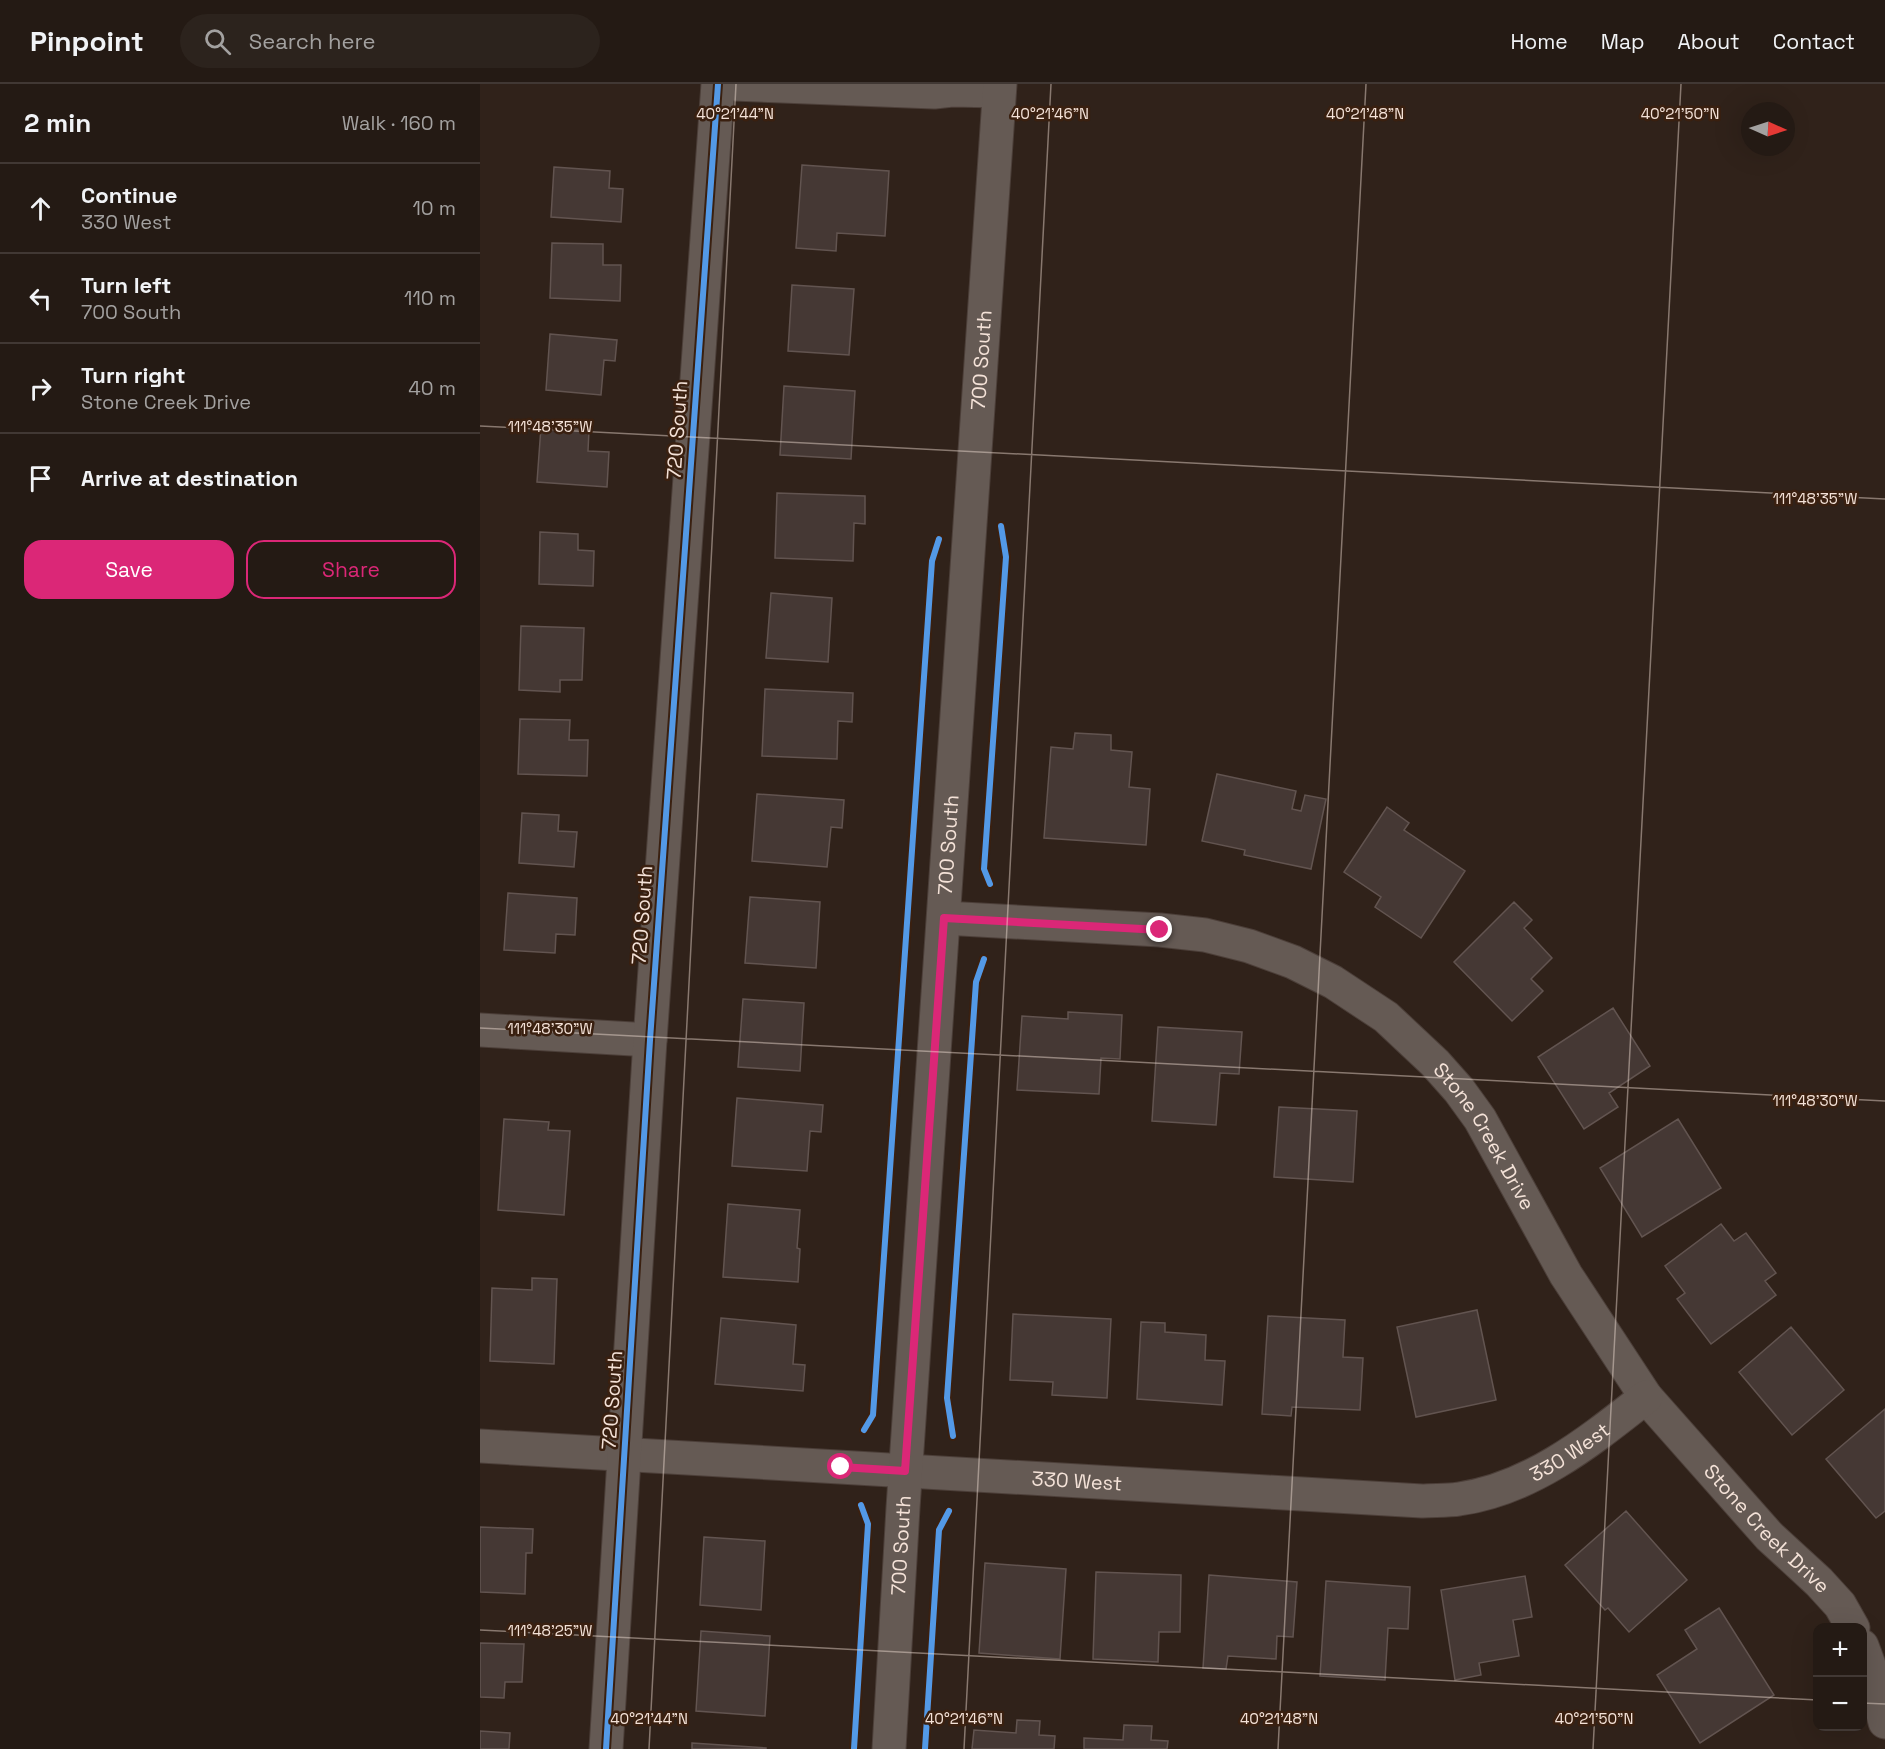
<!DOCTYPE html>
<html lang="en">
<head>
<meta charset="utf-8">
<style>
	:root { --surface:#241a14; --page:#2c231d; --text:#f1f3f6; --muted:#a3a1a0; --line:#413834; --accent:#db2777 }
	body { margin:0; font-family:"Space Grotesk",sans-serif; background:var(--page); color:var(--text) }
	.controls { position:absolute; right:18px; bottom:18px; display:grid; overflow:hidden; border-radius:12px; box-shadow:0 6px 24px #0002 }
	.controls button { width:54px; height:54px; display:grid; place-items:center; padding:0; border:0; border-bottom:2px solid var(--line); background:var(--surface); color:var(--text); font:30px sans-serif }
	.compass { position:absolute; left:1261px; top:18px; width:54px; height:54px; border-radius:50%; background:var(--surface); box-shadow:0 6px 24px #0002; rotate:93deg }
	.stop { position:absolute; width:18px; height:18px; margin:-14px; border:4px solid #db2777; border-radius:50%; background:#fff }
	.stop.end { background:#db2777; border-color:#fff; box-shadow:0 2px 6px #0008 }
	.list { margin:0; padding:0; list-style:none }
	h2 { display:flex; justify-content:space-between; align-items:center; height:78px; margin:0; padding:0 24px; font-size:26px }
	h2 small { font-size:20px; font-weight:400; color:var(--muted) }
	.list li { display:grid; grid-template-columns:39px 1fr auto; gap:18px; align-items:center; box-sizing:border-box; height:90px; padding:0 24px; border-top:2px solid var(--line) }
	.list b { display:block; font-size:22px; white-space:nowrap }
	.list p { margin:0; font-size:20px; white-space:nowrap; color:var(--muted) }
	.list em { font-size:20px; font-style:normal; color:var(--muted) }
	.actions { display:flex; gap:12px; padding:18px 24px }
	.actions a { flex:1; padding:14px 0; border:2px solid var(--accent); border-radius:18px; text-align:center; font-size:21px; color:var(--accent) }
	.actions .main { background:var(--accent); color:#fff }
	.icon { flex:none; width:33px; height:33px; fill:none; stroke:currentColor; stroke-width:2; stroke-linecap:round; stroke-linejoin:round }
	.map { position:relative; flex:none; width:1405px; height:1665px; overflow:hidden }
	header { display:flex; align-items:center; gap:36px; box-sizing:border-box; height:84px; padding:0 30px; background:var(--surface); border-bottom:2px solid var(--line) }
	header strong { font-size:28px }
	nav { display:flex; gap:33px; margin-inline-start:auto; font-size:21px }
	.search { width:420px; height:54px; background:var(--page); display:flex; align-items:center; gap:15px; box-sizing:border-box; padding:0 21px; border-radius:33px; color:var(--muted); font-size:22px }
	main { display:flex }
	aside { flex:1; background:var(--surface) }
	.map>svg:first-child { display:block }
	.building { fill:#453834; stroke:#625450; stroke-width:1.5 }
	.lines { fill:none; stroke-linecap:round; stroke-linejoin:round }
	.street-casing { stroke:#4c3f39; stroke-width:35 }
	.street { stroke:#655a54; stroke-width:33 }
	.cycleway-casing { stroke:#3a2010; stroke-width:10 }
	.cycleway { stroke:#5399e6; stroke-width:6 }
	.route { stroke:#db2777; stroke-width:8 }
	.ticks { fill:none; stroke:#f4e2d8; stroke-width:1.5; stroke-opacity:0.45 }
	.labels { text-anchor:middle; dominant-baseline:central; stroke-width:5; stroke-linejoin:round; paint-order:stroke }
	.street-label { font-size:20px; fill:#f4e2d8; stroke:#3a2010 }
	.ticks-label { font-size:15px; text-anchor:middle; fill:#f4e2d8; stroke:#3a2010; stroke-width:5; stroke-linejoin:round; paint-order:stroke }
</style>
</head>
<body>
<header>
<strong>Pinpoint</strong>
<div class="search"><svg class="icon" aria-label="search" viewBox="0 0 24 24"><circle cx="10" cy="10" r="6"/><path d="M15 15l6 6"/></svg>Search here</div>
<nav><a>Home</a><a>Map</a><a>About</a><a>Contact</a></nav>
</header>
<main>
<aside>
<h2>2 min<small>Walk · 160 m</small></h2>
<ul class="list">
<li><svg class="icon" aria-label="ahead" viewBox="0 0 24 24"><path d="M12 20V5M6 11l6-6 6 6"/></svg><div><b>Continue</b><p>330 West</p></div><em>10 m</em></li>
<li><svg class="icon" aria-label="left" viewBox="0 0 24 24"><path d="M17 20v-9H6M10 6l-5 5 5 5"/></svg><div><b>Turn left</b><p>700 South</p></div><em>110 m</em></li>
<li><svg class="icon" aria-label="right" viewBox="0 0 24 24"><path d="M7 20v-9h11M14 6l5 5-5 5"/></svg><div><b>Turn right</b><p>Stone Creek Drive</p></div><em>40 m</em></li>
<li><svg class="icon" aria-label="arrive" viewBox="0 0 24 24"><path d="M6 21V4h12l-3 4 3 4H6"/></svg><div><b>Arrive at destination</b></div></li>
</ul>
<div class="actions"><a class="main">Save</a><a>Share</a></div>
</aside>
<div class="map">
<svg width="1405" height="1665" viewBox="0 0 1405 1665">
	<rect width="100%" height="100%" fill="#30221a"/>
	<!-- building -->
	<path class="building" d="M322 81 409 87 405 152 357 149 356 167 316 164Z
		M74 83 130 87 129 104 143 105 141 138 71 133Z
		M72 159 123 160V181H141L140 217 70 214Z
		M312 201 374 205 369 271 308 267Z
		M70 250 137 256 135 277 124 276 121 311 66 306Z
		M304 302 375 307 371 375 300 371Z
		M61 343 109 346 108 367 129 368 127 403 57 398Z
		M297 409 385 412V440L374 439 373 477 295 474Z
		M60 448 98 450V466L114 467 113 502 59 500Z
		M291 509 352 514 348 578 286 574Z
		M41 542 104 544 102 596H80V608L39 606Z
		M285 605 373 609 372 638 358 637 357 675 282 672Z
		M40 635 90 636 89 656H108L107 692 38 690Z
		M595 649 631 651V666L652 668 649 703 670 705 666 761 564 754 571 663 593 665Z
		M737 690 816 707 812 725 821 727 825 711 846 715 831 785 764 771 765 766 722 757Z
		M277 710 364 716 362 744 351 743 347 783 272 777Z
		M907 723 929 739 924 746 985 787 941 854 895 823 901 813 864 788Z
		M42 729 79 731 78 747 97 748 94 783 39 779Z
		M28 809 97 814 95 851 76 850 75 869 24 866Z
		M270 813 340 818 336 884 265 879Z
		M1034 818 1052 836 1044 844 1072 874 1051 895 1063 907 1032 937 974 878Z
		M263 915 324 919 320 987 258 983Z
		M1133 924 1170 982 1129 1009 1138 1023 1104 1045 1058 973Z
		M588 928 642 931 640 975 621 974 619 1010 537 1006 542 932 588 935Z
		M678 943 762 948 759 990 740 989 736 1041 672 1037Z
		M257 1014 343 1021 341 1048 330 1047 327 1087 252 1082Z
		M799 1023 877 1027 873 1098 794 1093Z
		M24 1035 69 1038 68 1046 90 1047 84 1131 18 1126Z
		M1198 1035 1241 1104 1162 1153 1120 1084Z
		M248 1120 320 1126 317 1164 320 1165 318 1198 243 1193Z
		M1241 1140 1254 1157 1266 1149 1296 1189 1285 1197 1296 1211 1231 1260 1197 1215 1205 1209 1185 1182Z
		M52 1194 77 1195 74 1280 10 1277 12 1204 52 1206Z
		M997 1226 1016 1316 936 1333 917 1243Z
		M533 1230 631 1235 627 1314 572 1311 573 1298 530 1296Z
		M788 1232 865 1236 863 1273 883 1274 880 1326 812 1323 811 1332 782 1330Z
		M241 1234 316 1241 313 1280 325 1281 323 1307 235 1300Z
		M661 1238 685 1239V1248L726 1251 725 1276 745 1277 742 1321 657 1315Z
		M1311 1243 1364 1306 1312 1351 1259 1288Z
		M1405 1325V1427L1396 1434 1346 1375Z
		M1146 1427 1207 1496 1149 1548 1128 1524 1125 1526 1085 1481Z
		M0 1443 53 1445 52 1469H46L45 1510 0 1508Z
		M224 1453 285 1457 281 1526 220 1521Z
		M505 1479 586 1485 580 1575 499 1569Z
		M616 1488 701 1491 700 1548H679L678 1578 613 1575Z
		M729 1491 817 1498 813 1553 797 1552 796 1575 748 1572 746 1585 723 1584Z
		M1045 1492 1052 1533 1033 1536 1039 1572 999 1579 1001 1591 975 1596 961 1506Z
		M846 1497 930 1503 928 1545 908 1544 905 1596 840 1592Z
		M1239 1524 1294 1611 1220 1659 1177 1591 1217 1565 1205 1546Z
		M221 1547 290 1552 285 1632 216 1627Z
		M0 1559 44 1560 42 1598H25L24 1614 0 1613Z
		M537 1636 560 1637 559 1651 575 1652 574 1665H492L494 1646 536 1649Z
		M644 1641 672 1642 671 1656 688 1657 687 1665H604V1654L643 1656Z
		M0 1647 30 1649 29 1665H0Z
		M212 1659 286 1664V1665H212Z"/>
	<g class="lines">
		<defs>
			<g id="street">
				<path d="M254 0 454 8 472 6 519 7"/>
				<path id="s1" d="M464 834 680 846 725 851 769 862 813 878 853 898 906 933 955 979 979 1006 1000 1035 1086 1191 1166 1313 1289 1452 1339 1498 1360 1521 1373 1544"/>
				<path d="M0 946 170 956"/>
				<path id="s2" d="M0 1362 942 1417C954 1416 967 1417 979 1415 1051 1405 1110 1357 1166 1313"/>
				<path d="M1382 1562 1393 1592 1405 1638"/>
				<path d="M126 1665 170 956 238 0"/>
				<path id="s3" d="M409 1665 423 1424 520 0"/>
			</g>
		</defs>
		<!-- street casing -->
		<use href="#street" class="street-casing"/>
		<!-- street -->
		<use href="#street" class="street"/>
		<defs>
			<path id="cycleway" d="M510 800 504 785 526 473 521 442
				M384 1346 393 1331 452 477 459 455
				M473 1352 467 1314 496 898 504 875
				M126 1665 170 956 238 0
				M374 1665 388 1440 381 1421
				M445 1665 459 1446 469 1427"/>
		</defs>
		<!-- cycleway casing -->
		<use href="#cycleway" class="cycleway-casing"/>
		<!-- cycleway -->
		<use href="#cycleway" class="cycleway"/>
	</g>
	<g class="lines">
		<!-- route -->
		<path class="route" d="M361 1383 425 1387 464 834 680 846"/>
	</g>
	<!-- ticks -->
	<path class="ticks" d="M0 342 1405 415M0 944 1405 1017M0 1546 1338 1616M1382 1619 1405 1620M169 1665 256 0M484 1665 571 0M798 1665 886 0M1113 1665 1201 0"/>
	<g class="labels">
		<!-- street labels -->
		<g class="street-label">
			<text stroke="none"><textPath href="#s3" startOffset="1392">700 South</textPath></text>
			<text transform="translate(197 346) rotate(-86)">720 South</text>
			<text stroke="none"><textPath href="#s3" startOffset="906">700 South</textPath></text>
			<text transform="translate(162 831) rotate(-86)">720 South</text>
			<text stroke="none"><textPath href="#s1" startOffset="618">Stone Creek Drive</textPath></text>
			<text transform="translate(132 1316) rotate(-86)">720 South</text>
			<text stroke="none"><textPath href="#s2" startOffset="1102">330 West</textPath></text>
			<text stroke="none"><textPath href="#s2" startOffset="598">330 West</textPath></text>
			<text stroke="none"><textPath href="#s1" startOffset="1104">Stone Creek Drive</textPath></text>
			<text stroke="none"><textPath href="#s3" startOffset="204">700 South</textPath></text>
		</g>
	</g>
	<g class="ticks-label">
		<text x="255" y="35">40°21'44"N</text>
		<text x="570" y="35">40°21'46"N</text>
		<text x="885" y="35">40°21'48"N</text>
		<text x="1200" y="35">40°21'50"N</text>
		<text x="70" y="348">111°48'35"W</text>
		<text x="1335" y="420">111°48'35"W</text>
		<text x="70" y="950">111°48'30"W</text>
		<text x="1335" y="1022">111°48'30"W</text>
		<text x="70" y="1552">111°48'25"W</text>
		<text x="169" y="1640">40°21'44"N</text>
		<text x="484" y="1640">40°21'46"N</text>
		<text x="799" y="1640">40°21'48"N</text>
		<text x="1114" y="1640">40°21'50"N</text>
	</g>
</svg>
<div class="controls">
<button>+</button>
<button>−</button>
</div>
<svg class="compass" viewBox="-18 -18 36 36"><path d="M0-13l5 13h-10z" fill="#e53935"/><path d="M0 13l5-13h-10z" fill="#a3a1a0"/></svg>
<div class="stop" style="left:361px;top:1383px"></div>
<div class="stop end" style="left:680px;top:846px"></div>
</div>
</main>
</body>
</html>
